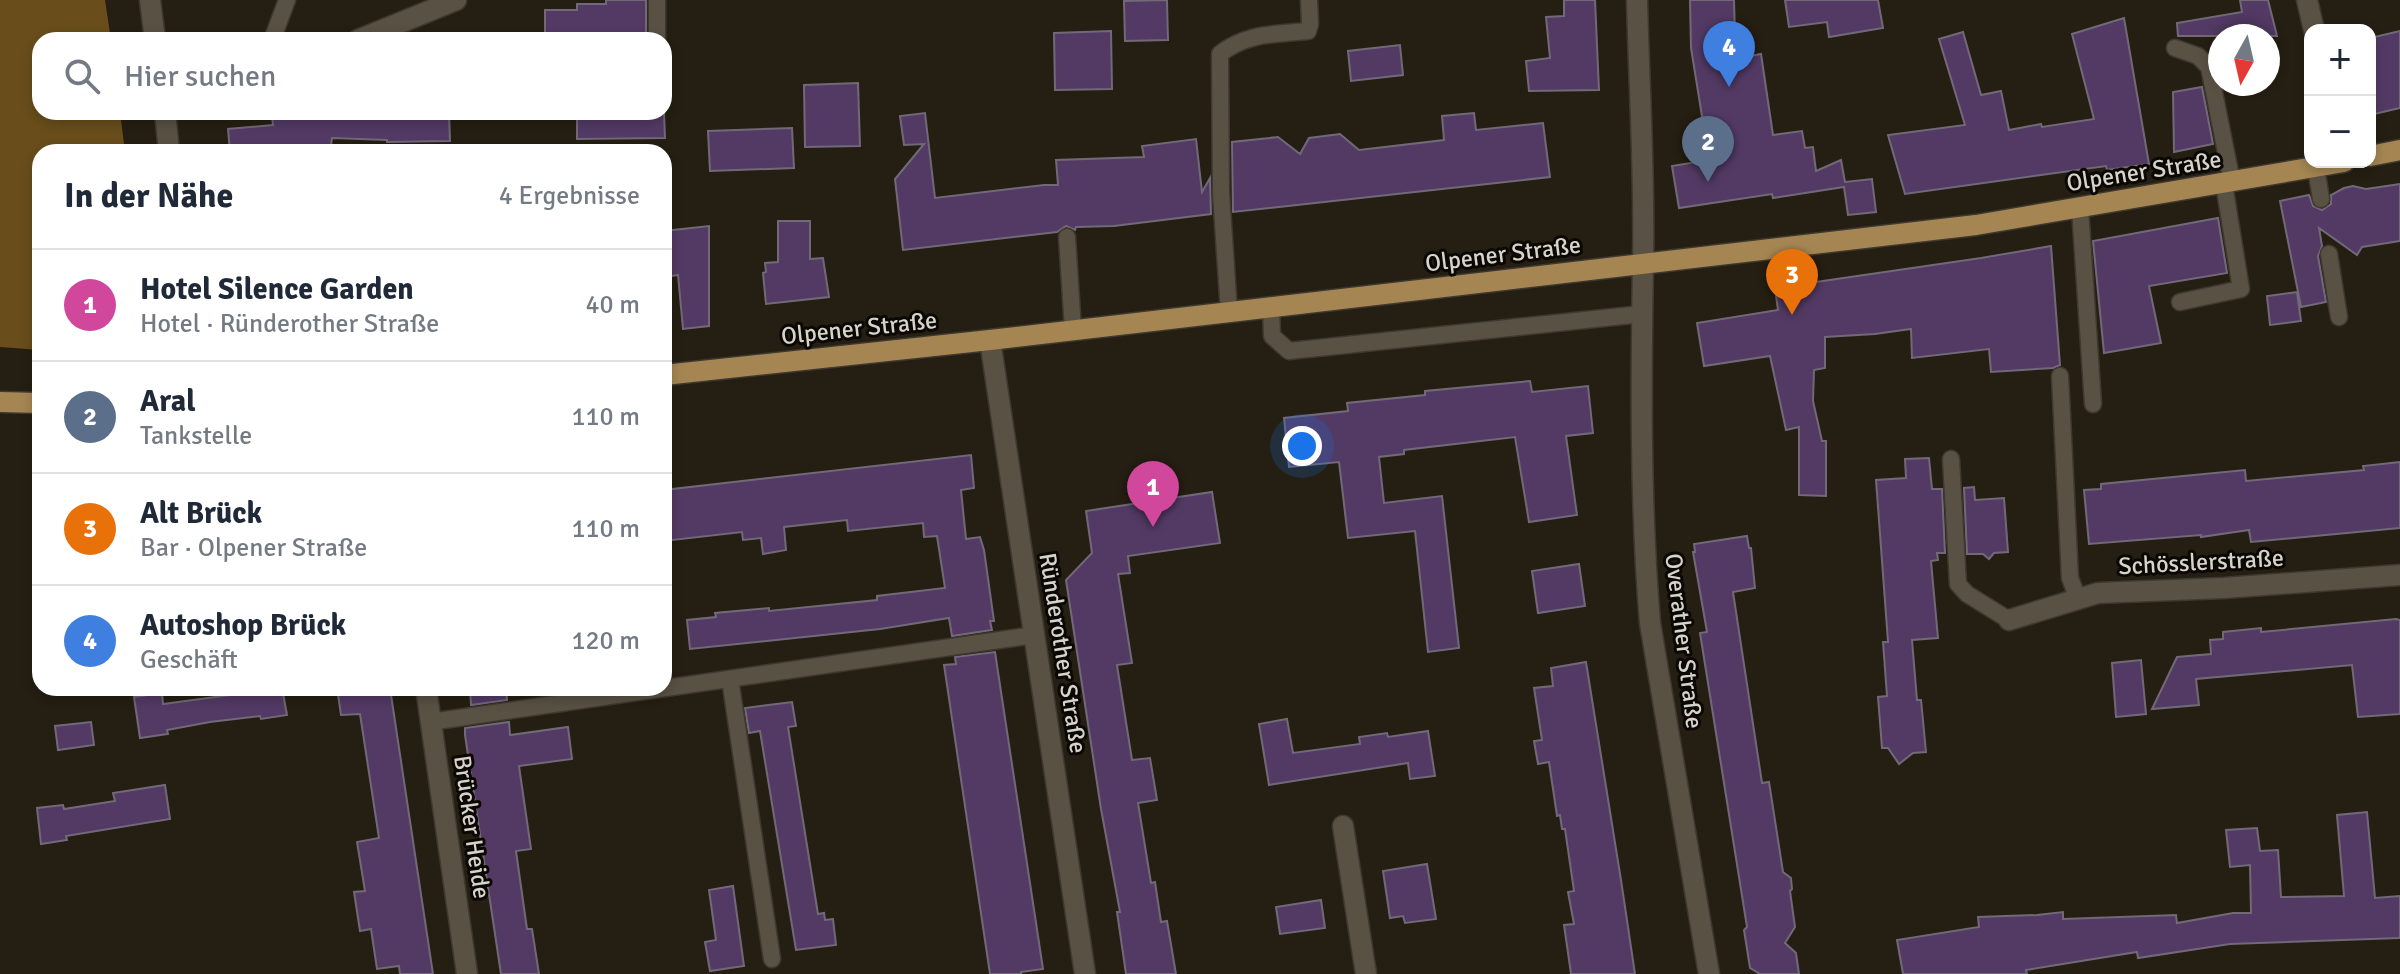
<!DOCTYPE html>
<html lang="de">
<head>
<meta charset="utf-8">
<style>
	:root { --surface:#fff; --page:#f2f2f3; --text:#1f2937; --muted:#747a83; --line:#e0e1e3; --accent:#705d90 }
	body { margin:0; font-family:Signika,sans-serif; background:var(--page); color:var(--text) }
	.controls { position:absolute; right:24px; top:24px; display:grid; overflow:hidden; border-radius:16px; box-shadow:0 4px 12px #0003 }
	.controls button { width:72px; height:72px; display:grid; place-items:center; padding:0; border:0; border-bottom:2px solid var(--line); background:var(--surface); color:var(--text); font:40px sans-serif }
	.compass { position:absolute; left:2208px; top:24px; width:72px; height:72px; border-radius:50%; background:var(--surface); box-shadow:0 4px 12px #0003; rotate:188deg }
	.you { position:absolute; left:1302px; top:446px; width:28px; height:28px; margin:-20px; border:6px solid #fff; border-radius:50%; background:#1a73e8; box-shadow:0 0 0 12px #1a73e833 }
	.badge { display:grid; place-items:center; width:52px; height:52px; border-radius:50%; background:var(--accent); color:#fff; font-size:26px; font-weight:700 }
	.pin { position:absolute; translate:-50% -66px; filter:drop-shadow(0 2px 4px #0008) }
	.pin::after { content:''; position:absolute; top:42px; width:28px; height:24px; background:inherit; clip-path:polygon(0 0,100% 0,50% 100%) }
	.list { margin:0; padding:0; list-style:none }
	h2 { display:flex; justify-content:space-between; align-items:center; height:104px; margin:0; padding:0 32px; font-size:34px }
	h2 small { font-size:26px; font-weight:400; color:var(--muted) }
	.list li { display:grid; grid-template-columns:52px 1fr auto; gap:24px; align-items:center; box-sizing:border-box; height:112px; padding:0 32px; border-top:2px solid var(--line) }
	.list b { display:block; font-size:30px; white-space:nowrap }
	.list p { margin:0; font-size:26px; white-space:nowrap; color:var(--muted) }
	.list em { font-size:26px; font-style:normal; color:var(--muted) }
	.icon { flex:none; width:44px; height:44px; fill:none; stroke:currentColor; stroke-width:2; stroke-linecap:round; stroke-linejoin:round }
	.map { position:relative; flex:none; width:2400px; height:974px; overflow:hidden }
	.search { position:absolute; background:var(--surface); box-shadow:0 4px 12px #0003; left:32px; top:32px; width:640px; height:88px; display:flex; align-items:center; gap:20px; box-sizing:border-box; padding:0 28px; border-radius:24px; color:var(--muted); font-size:30px }
	.panel { position:absolute; background:var(--surface); box-shadow:0 4px 12px #0003; left:32px; top:144px; width:640px; height:552px; border-radius:24px }
	.map>svg:first-child { display:block }
	.forest { fill:#694e1b }
	.building { fill:#533a65; stroke:#716978; stroke-width:2 }
	.lines { fill:none; stroke-linecap:round; stroke-linejoin:round }
	.lane-casing { stroke:#3e3831; stroke-width:19 }
	.street-casing { stroke:#3e3831; stroke-width:23 }
	.primary-casing { stroke:#3e3831; stroke-width:23 }
	.lane { stroke:#595143; stroke-width:16 }
	.street { stroke:#595143; stroke-width:20 }
	.primary { stroke:#a58653; stroke-width:20 }
	.labels { text-anchor:middle; dominant-baseline:central; stroke-width:6; stroke-linejoin:round; paint-order:stroke }
	.street-label { font-size:24px; fill:#d7d2cb; stroke:#0b0804 }
</style>
</head>
<body>
<div class="map">
<svg width="2400" height="974" viewBox="0 0 2400 974">
	<rect width="100%" height="100%" fill="#251e12"/>
	<!-- forest -->
	<path class="forest" d="M0 0H105L111 40H40V112H120L125 152H40V350L0 347Z"/>
	<!-- building -->
	<path class="building" d="M606 0H646V40H545V10H577V4H606Z
		M1167 0 1168 40 1125 41 1124 1Z
		M1564 0H1595L1599 90 1529 91 1526 61 1550 58 1546 17 1564 16Z
		M1690 0H1734L1735 37H1743L1744 57 1761 54 1773 135 1802 131 1805 148 1813 147 1816 171 1841 160 1845 182 1872 179 1876 212 1848 215 1844 187 1773 198 1772 194 1679 208 1672 166 1709 160 1691 48Z
		M1785 0H1878L1883 28 1829 37 1827 22 1789 27Z
		M2240 0H2268L2277 36H2178L2177 23 2242 12Z
		M2124 18 2149 164 2107 170 2106 166 1905 194 1888 135 1965 125 1939 39 1963 32 1981 95 2001 91 2009 130 2041 124 2042 127 2094 119 2072 34Z
		M1111 31 1112 89 1055 90 1054 33Z
		M2400 31V108L2370 115V38Z
		M1400 45 1403 75 1351 81 1348 51Z
		M858 83 860 146 805 147 804 85Z
		M2202 87 2213 144 2174 152 2173 92Z
		M306 112H449L450 141 387 142V140L332 138 330 152H230L228 129 273 125 272 117 306 114Z
		M577 112H664L665 138 577 139Z
		M925 113 935 198 1044 185H1058L1056 160 1144 157 1142 146 1196 139 1202 192 1210 178 1211 214 1114 226 1076 227 1075 230 1066 226 1057 232 903 250 895 179 924 144 904 145 900 116Z
		M1474 113 1476 130 1543 123 1550 177 1233 212 1232 142 1278 137 1300 154 1309 138 1340 134 1359 150 1444 140 1442 116Z
		M792 128 794 168 710 171 708 131Z
		M2400 184V241L2362 247 2357 255 2319 228 2322 246 2318 256 2326 302 2301 307 2280 201 2309 195 2313 206 2322 210 2331 204V195L2344 188 2353 186 2366 189Z
		M2218 218 2227 273 2149 286 2161 343 2104 353 2093 241Z
		M778 221H810V259L823 258 829 297 766 304 763 273 766 272 765 263 778 262Z
		M709 226V326L683 329 678 275 664 277V231Z
		M2051 246 2060 365 2053 368 1991 372 1989 349 1912 358 1911 329 1875 334 1825 337V368L1814 370 1813 401 1822 441H1826V496L1799 495V427L1786 430 1770 356 1704 366 1697 323 1778 310 1775 288 1981 258Z
		M2297 292 2301 321 2270 325 2267 296Z
		M1530 381 1532 392 1588 386 1593 433 1566 436 1577 515 1529 522 1515 437 1404 450V454L1379 457 1384 503 1442 496 1459 648 1428 652 1415 531 1348 538 1339 462 1289 467 1284 418 1348 411 1347 403 1425 395V391Z
		M971 455 974 488 961 490 966 539 980 537 984 550 994 621H990L992 630 952 636 949 618 880 629 690 649 687 620 716 617 715 613 769 608V611L877 600V596L945 588 937 536 924 537 923 523 848 531 847 520 784 527 786 550 763 554 761 538 743 540 742 532 664 541V490Z
		M1929 458 1932 489H1942L1945 553H1937L1938 560 1931 561 1938 638 1912 640 1917 700H1921L1926 752 1913 753 1899 764 1888 748H1882L1878 697 1887 696 1883 642H1888L1876 480 1906 478 1905 459Z
		M2400 462V528L2251 542 2249 530 2201 537V535L2089 544 2084 490 2101 489V484L2245 470 2246 481 2364 470 2363 466Z
		M1974 487 1975 500 2004 498 2008 552 1994 553 1989 559 1983 554H1967L1964 488Z
		M1212 492 1220 543 1128 556 1130 573 1118 574 1132 663 1117 665 1132 760 1150 758 1157 800 1138 803 1151 883 1155 882 1161 922 1167 921 1176 974H1126L1117 912H1120L1101 809 1066 580 1092 553 1086 511Z
		M1747 536 1749 548H1751L1755 588 1733 592 1762 783 1769 782 1783 872 1791 878 1792 889 1790 891 1795 927 1785 943 1796 953 1799 974H1760L1750 968 1744 930 1747 927 1700 633 1707 632 1693 552H1695L1694 544Z
		M1579 564 1585 606 1538 613 1532 571Z
		M2396 619 2400 620V714L2358 717 2352 665 2196 679 2199 705 2152 709 2177 657 2211 654 2210 640 2223 639V632L2261 628V632Z
		M995 652 1043 969 1021 972V974H990L944 665 956 664 955 657Z
		M2141 660 2146 714 2116 717 2112 663Z
		M1586 662 1621 880 1635 974H1571L1564 925 1574 924 1568 892 1574 891 1565 829H1562L1560 815 1557 816 1549 762 1538 764 1534 741 1542 740 1534 688 1553 686 1551 668Z
		M282 688 287 715 261 719 260 716 210 722 167 730 168 734 140 738 134 697 162 693 163 704Z
		M337 688H390L433 974H400L399 966 377 969 371 929 360 931 354 892 365 891 357 842 379 838 360 714 341 715Z
		M470 688H506L507 700 471 705Z
		M792 702 796 726 788 727 818 914 824 913 825 920 833 919 836 945 796 950 760 731 749 733 745 708Z
		M1287 719 1293 753 1360 744 1359 737 1387 733 1388 737 1428 731 1435 776 1410 779 1408 763 1269 785 1259 724Z
		M91 722 94 745 58 750 55 726Z
		M509 722 510 735 568 727 572 759 519 766 531 849 516 851 527 929H532L539 974H501L465 735V728Z
		M165 785 170 819 66 836 67 840 41 844 37 808 63 805 64 809 115 801 113 793Z
		M2367 812 2375 898 2400 896V938L2230 944 2138 958 2137 952 2026 970 2027 974H1903L1897 940 1979 927 1978 917 2037 915 2063 912V919L2176 915 2177 923 2233 913H2251L2250 865 2230 867 2226 830 2257 828 2260 851 2278 850 2281 897 2344 896 2337 815Z
		M1427 864 1436 919 1405 923 1403 916 1390 918 1383 871Z
		M733 886 744 966 710 971 705 942 716 940 709 890Z
		M1321 900 1325 928 1280 934 1276 907Z"/>
	<g class="lines">
		<defs>
			<path id="lane" d="M657 0V40
				M272 40 287 0
				M2175 48 2198 56 2209 67 2232 182
				M2316 168 2321 199
				M2080 208 2093 404
				M1067 237 1073 330
				M2329 254 2339 317
				M2180 302 2241 289 2224 184
				M1271 307 1272 336 1289 351 1642 314
				M1229 312 1221 193 1220 54C1245 33 1277 34 1308 31L1310 24 1309 0
				M2060 376 2070 578 2078 599
				M1951 459 1958 584 1967 594 2009 620
				M730 679 772 959
				M430 722 1034 635"/>
			<path id="street" d="M150 0 155 40
				M1637 0C1639 87 1645 175 1643 263 1641 382 1640 504 1650 623L1709 974
				M2307 0 2314 30
				M358 40 456 0
				M165 112 169 152
				M990 340 1085 974
				M2009 620 2098 593 2224 588 2400 575
				M426 688 467 974
				M1343 826 1366 974"/>
			<path id="primary" d="M2370 156 2400 150
				M664 375 990 340 1976 225 2344 162
				M0 402 40 403"/>
		</defs>
		<!-- lane casing -->
		<use href="#lane" class="lane-casing"/>
		<!-- street casing -->
		<use href="#street" class="street-casing"/>
		<!-- primary casing -->
		<use href="#primary" class="primary-casing"/>
		<!-- lane -->
		<use href="#lane" class="lane"/>
		<!-- street -->
		<use href="#street" class="street"/>
		<!-- primary -->
		<use href="#primary" class="primary"/>
	</g>
	<g class="labels">
		<!-- street labels -->
		<g class="street-label">
			<text transform="translate(2144 171) rotate(-9)">Olpener Straße</text>
			<text transform="translate(1503 254) rotate(-7)">Olpener Straße</text>
			<text transform="translate(859 328) rotate(-6)">Olpener Straße</text>
			<text transform="translate(2201 562) rotate(-3)">Schösslerstraße</text>
			<text transform="translate(1684 641) rotate(83)">Overather Straße</text>
			<text transform="translate(1063 653) rotate(81)">Ründerother Straße</text>
			<text transform="translate(472 827) rotate(82)">Brücker Heide</text>
		</g>
	</g>
</svg>
<div class="controls">
<button>+</button>
<button>−</button>
</div>
<svg class="compass" viewBox="-18 -18 36 36"><path d="M0-13l5 13h-10z" fill="#e53935"/><path d="M0 13l5-13h-10z" fill="#747a83"/></svg>
<div class="you"></div>
<div class="pin badge" style="left:1153px;top:527px;background:#d1479c">1</div>
<div class="pin badge" style="left:1708px;top:182px;background:#5c6f8a">2</div>
<div class="pin badge" style="left:1792px;top:315px;background:#e8710a">3</div>
<div class="pin badge" style="left:1729px;top:87px;background:#3f7fe0">4</div>
<div class="search"><svg class="icon" aria-label="search" viewBox="0 0 24 24"><circle cx="10" cy="10" r="6"/><path d="M15 15l6 6"/></svg>Hier suchen</div>
<section class="panel">
<h2>In der Nähe<small>4 Ergebnisse</small></h2>
<ul class="list">
<li><span class="badge" style="background:#d1479c">1</span><div><b>Hotel Silence Garden</b><p>Hotel · Ründerother Straße</p></div><em>40 m</em></li>
<li><span class="badge" style="background:#5c6f8a">2</span><div><b>Aral</b><p>Tankstelle</p></div><em>110 m</em></li>
<li><span class="badge" style="background:#e8710a">3</span><div><b>Alt Brück</b><p>Bar · Olpener Straße</p></div><em>110 m</em></li>
<li><span class="badge" style="background:#3f7fe0">4</span><div><b>Autoshop Brück</b><p>Geschäft</p></div><em>120 m</em></li>
</ul>
</section>
</div>
</body>
</html>
